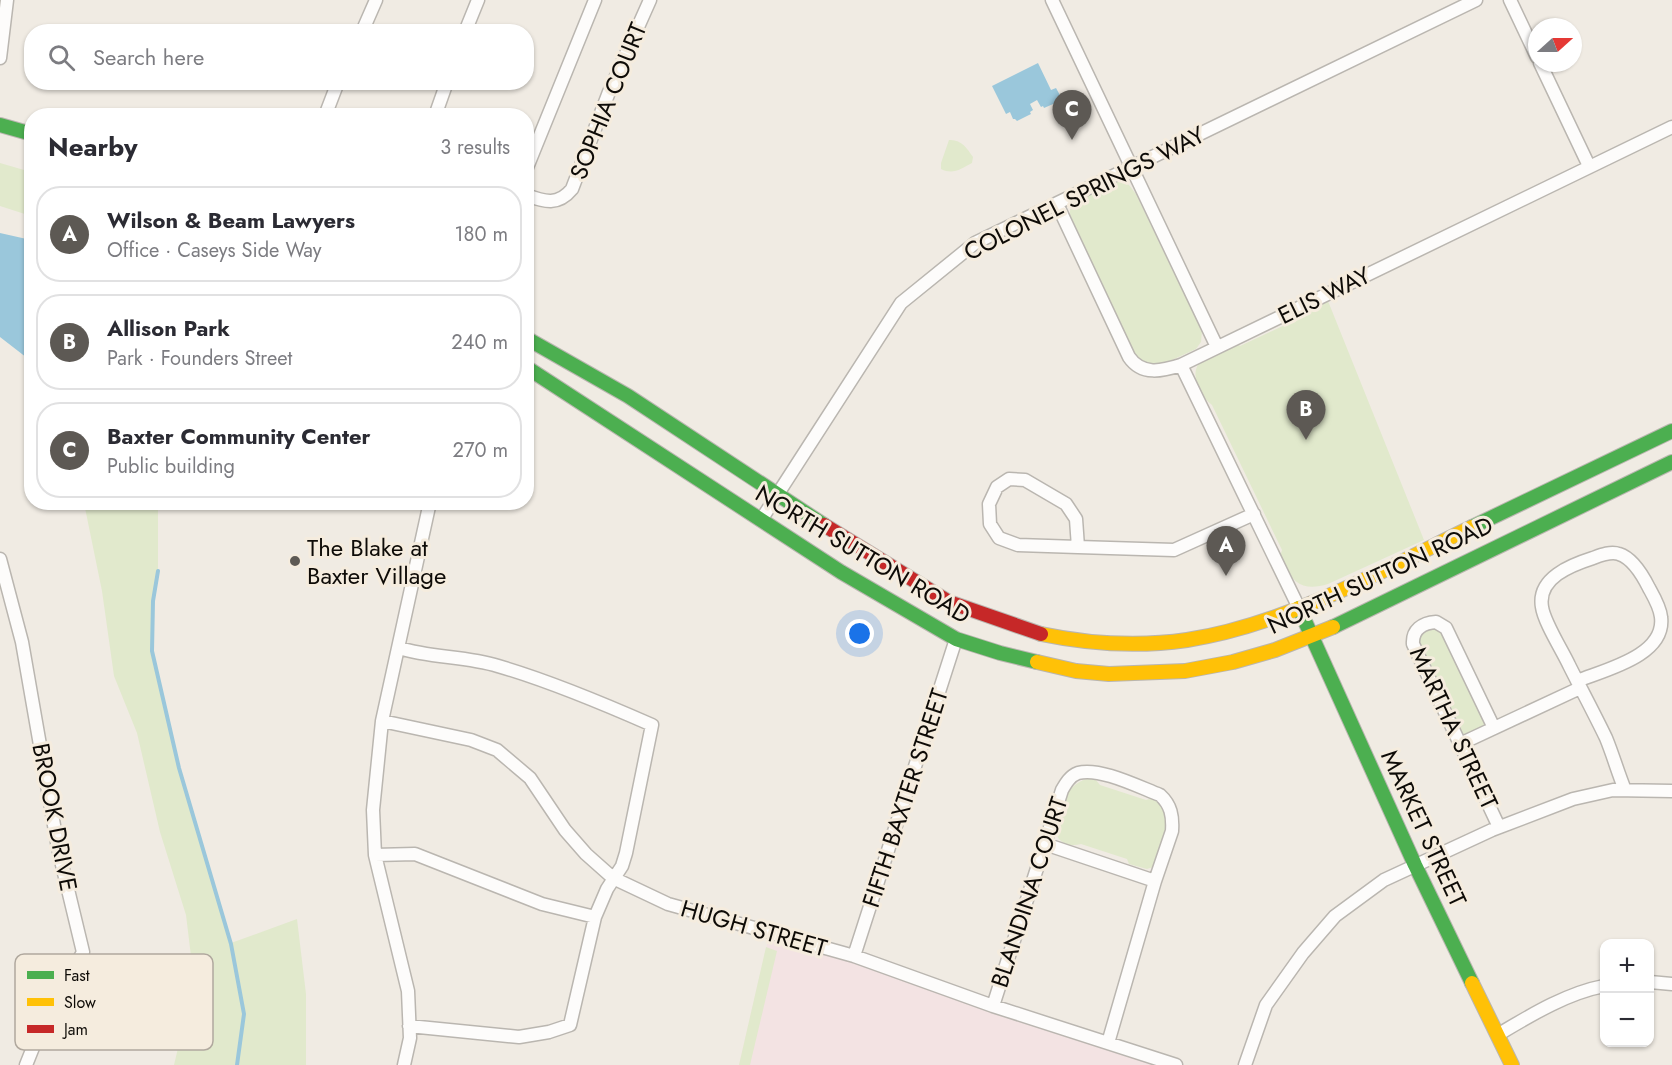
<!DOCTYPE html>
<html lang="en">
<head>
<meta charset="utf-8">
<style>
	:root { --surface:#fff; --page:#f2f2f3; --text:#2b2b33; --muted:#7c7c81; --line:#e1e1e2; --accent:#5d5954 }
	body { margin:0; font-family:Jost,sans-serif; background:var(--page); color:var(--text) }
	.controls { position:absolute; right:18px; bottom:18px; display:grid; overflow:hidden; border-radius:12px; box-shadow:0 2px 4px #0004 }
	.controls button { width:54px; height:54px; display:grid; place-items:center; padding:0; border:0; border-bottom:2px solid var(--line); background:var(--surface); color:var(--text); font:30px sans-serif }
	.compass { position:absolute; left:1528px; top:18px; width:54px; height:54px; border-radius:50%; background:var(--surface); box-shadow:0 2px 4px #0004; rotate:69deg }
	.you { position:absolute; left:860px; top:634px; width:21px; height:21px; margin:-15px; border:4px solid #fff; border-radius:50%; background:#1a73e8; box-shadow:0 0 0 9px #1a73e833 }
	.badge { display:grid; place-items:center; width:39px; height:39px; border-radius:50%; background:var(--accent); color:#fff; font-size:20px; font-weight:700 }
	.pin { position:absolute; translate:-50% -50px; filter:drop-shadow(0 2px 3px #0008) }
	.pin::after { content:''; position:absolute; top:32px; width:21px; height:18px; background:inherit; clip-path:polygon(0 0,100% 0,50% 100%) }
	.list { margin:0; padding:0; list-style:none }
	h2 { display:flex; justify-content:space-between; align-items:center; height:78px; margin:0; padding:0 24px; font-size:26px }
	h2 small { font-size:20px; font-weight:400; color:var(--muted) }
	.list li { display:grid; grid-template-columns:39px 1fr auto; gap:18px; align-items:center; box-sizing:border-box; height:96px; margin:0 12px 12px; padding:0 12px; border:2px solid var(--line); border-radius:24px }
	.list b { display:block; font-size:22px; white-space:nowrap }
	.list p { margin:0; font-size:20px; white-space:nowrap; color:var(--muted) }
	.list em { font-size:20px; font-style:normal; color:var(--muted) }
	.icon { flex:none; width:33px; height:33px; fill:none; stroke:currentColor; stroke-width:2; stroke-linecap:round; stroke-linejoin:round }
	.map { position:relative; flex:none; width:1672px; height:1065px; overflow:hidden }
	.search { position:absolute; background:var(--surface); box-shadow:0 2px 4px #0004; left:24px; top:24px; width:510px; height:66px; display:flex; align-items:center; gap:15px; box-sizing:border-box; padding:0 21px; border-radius:24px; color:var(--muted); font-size:22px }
	.panel { position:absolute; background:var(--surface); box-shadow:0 2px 4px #0004; left:24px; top:108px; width:510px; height:402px; border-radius:24px }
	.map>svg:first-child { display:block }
	.education { fill:#f3e3e3 }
	.green { fill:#e1e9cc }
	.water { fill:#9ac7db }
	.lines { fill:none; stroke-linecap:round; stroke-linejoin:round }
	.stream { stroke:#9ac7db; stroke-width:4 }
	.street-casing { stroke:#bab6b0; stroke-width:15 }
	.fast-casing { stroke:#bab6b0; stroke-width:16 }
	.slow-casing { stroke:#bab6b0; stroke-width:16 }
	.jam-casing { stroke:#bab6b0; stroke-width:16 }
	.street { stroke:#fdfcfb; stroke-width:12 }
	.fast { stroke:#4caf50; stroke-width:14 }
	.slow { stroke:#ffc107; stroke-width:14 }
	.jam { stroke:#c62828; stroke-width:14 }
	.poi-dot { fill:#5d5954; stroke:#f5ecde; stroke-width:2 }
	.labels { text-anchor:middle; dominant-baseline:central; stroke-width:6; stroke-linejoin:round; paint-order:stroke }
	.street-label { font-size:24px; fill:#0e0b07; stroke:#f5ecde }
	.poi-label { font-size:24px; fill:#0e0b07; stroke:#f5ecde; text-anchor:start }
	.key { fill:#f5ecde; stroke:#b0a89e; stroke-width:1.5 }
	.key-label { font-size:16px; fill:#0e0b07 }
</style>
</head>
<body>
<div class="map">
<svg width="1672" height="1065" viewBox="0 0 1672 1065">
	<rect width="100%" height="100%" fill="#f0ebe3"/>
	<!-- education -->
	<path class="education" d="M770 932 1176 1065H739Z"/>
	<!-- green -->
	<path class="green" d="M949 140C961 139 967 148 973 157L972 163C961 169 953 175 941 169V163Z
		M0 163 31 172V216L0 206Z
		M1123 181 1129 185 1136 194 1202 331 1201 342 1196 349 1161 365 1145 364 1135 355 1070 215C1070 210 1070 206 1074 202 1082 195 1112 182 1123 181Z
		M1328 301 1424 540 1328 584C1306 591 1293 585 1284 564 1281 558 1280 556 1282 550L1212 405C1199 396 1188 372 1202 360L1238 343 1240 346 1304 316 1307 310Z
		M84 503H158V571L153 601 152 651 179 768 231 943 297 919 306 994V1065H174L194 981 186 915 160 832 137 733 114 676 102 591Z
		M1428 627 1440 628 1487 725 1466 737 1462 736 1419 647 1418 637Z
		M1087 779H1095L1100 785 1146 800C1152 798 1155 799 1160 803 1174 815 1162 854 1153 867L1147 869 1129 864 1127 859 1081 844C1071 847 1059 844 1056 833 1061 812 1063 785 1087 779Z
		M766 947 777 951 750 1065H739Z"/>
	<!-- water -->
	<path class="water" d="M1038 63 1051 90 1056 88 1061 97 1059 98 1060 101 1044 108 1043 106 1041 107 1037 100 1030 104 1033 110 1030 112 1031 114 1017 121 1015 119H1013L1010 112 1006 114 992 86Z
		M0 233 31 240V361L0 337Z"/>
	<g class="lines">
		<!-- stream -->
		<path class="stream" d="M158 571 153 601 152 651 179 768 231 944 244 1014 237 1065"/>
		<defs>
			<path id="street" d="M1052 0 1217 347
				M1510 0 1537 57
				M362 32 376 0
				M465 32 478 0
				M0 58 7 0
				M1540 63 1589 166
				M325 116 338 82
				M435 116 447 82
				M526 170 595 0
				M526 195C545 202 558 206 572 189L609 92 650 0
				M1057 204 1129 357C1142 376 1162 371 1181 365L1672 127
				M1181 365 1299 608
				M761 520 901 303 975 243 1476 0
				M1078 547 1076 519 1066 504 1025 480 1009 479 997 487 989 504 990 524 999 538 1018 545 1078 547 1174 550 1254 514
				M0 559 22 642 58 848 83 952 38 1035 26 1065
				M399 648C431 658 466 656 498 666 550 681 602 703 652 725L626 853 622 866 607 889 595 917 570 1025 549 1032 519 1037 409 1026
				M1577 681C1604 670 1666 656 1661 617 1660 607 1654 597 1649 588 1643 576 1632 558 1619 554 1611 551 1601 555 1593 558 1571 565 1537 578 1542 607 1544 622 1562 650 1569 665 1581 689 1594 713 1606 738 1613 755 1618 773 1625 790
				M382 721 471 740 497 750 530 778 565 830 586 854 613 878 668 904 854 956 993 1006 1176 1065
				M1494 728 1446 628 1436 622C1422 623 1412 630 1413 644L1499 827
				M1460 744 1580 688
				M1045 844 1155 881
				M375 855 415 854 542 904 595 917
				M854 956 956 639
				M1650 982 1672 984
				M993 1006 1062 790C1066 783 1070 776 1078 773 1100 767 1139 787 1160 795 1171 805 1173 816 1172 831L1155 881 1108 1043
				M1499 1034C1531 1015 1567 993 1604 986
				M404 1065 410 1038 408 991 375 855 373 810 382 721 430 502
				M1245 1065 1266 1005 1303 953 1335 916 1384 880 1492 830 1573 799 1613 790 1672 791"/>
			<path id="fast" d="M0 125 32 134
				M526 338 628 396 824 525
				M526 367 841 572 956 639 1000 653 1037 662
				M1472 527 1672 431
				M1299 608 1415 865 1472 983
				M1333 627 1672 462"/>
			<path id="slow" d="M1041 634C1089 644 1139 647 1187 640 1285 625 1384 570 1472 527
				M1037 662 1076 671 1109 674 1185 671 1233 662 1275 650 1333 627
				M1472 983 1512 1065"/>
			<path id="jam" d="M824 525 949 602 1041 634"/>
		</defs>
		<!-- street casing -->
		<use href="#street" class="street-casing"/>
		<!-- fast casing -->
		<use href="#fast" class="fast-casing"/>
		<!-- slow casing -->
		<use href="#slow" class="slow-casing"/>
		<!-- jam casing -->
		<use href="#jam" class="jam-casing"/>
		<!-- street -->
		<use href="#street" class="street"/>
		<!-- fast -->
		<use href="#fast" class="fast"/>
		<!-- slow -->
		<use href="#slow" class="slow"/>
		<!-- jam -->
		<use href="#jam" class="jam"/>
	</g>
	<!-- markers -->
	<circle class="poi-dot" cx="295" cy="561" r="6"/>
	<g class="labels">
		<!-- street labels -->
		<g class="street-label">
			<text transform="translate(608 101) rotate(-68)">SOPHIA COURT</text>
			<text transform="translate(1084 193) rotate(-27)">COLONEL SPRINGS WAY</text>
			<text transform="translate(1324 295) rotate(-26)">ELIS WAY</text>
			<text transform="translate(863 554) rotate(31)">NORTH SUTTON ROAD</text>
			<text transform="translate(1380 575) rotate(-25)">NORTH SUTTON ROAD</text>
			<text transform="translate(1454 728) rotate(65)">MARTHA STREET</text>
			<text transform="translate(905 798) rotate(-72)">FIFTH BAXTER STREET</text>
			<text transform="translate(55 817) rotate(79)">BROOK DRIVE</text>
			<text transform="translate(1424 828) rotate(65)">MARKET STREET</text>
			<text transform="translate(1029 892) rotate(-72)">BLANDINA COURT</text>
			<text transform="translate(754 928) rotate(16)">HUGH STREET</text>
		</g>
		<!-- poi labels -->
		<g class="poi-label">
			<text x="307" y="547">The Blake at<tspan x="307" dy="28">Baxter Village</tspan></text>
		</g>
	</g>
	<!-- legend -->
	<rect x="15" y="954" width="198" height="96" rx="9" class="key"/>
	<rect x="27" y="971" width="27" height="8" fill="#4caf50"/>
	<rect x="27" y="998" width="27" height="8" fill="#ffc107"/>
	<rect x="27" y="1025" width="27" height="8" fill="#c62828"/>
	<g class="key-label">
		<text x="64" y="981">Fast</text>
		<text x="64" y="1008">Slow</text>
		<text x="64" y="1035">Jam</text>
	</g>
</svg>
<div class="controls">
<button>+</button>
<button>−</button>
</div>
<svg class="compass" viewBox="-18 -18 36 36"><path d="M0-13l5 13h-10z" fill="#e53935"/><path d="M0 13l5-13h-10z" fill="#7c7c81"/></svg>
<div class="you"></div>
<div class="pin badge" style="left:1226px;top:576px">A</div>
<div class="pin badge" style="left:1306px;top:440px">B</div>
<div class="pin badge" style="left:1072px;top:140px">C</div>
<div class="search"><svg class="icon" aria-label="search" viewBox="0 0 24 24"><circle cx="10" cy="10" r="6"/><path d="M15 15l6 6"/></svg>Search here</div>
<section class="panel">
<h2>Nearby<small>3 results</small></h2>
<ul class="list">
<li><span class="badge">A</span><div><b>Wilson &amp; Beam Lawyers</b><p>Office · Caseys Side Way</p></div><em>180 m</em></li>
<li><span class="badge">B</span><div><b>Allison Park</b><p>Park · Founders Street</p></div><em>240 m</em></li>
<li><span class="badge">C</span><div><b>Baxter Community Center</b><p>Public building</p></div><em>270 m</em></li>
</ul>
</section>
</div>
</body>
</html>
